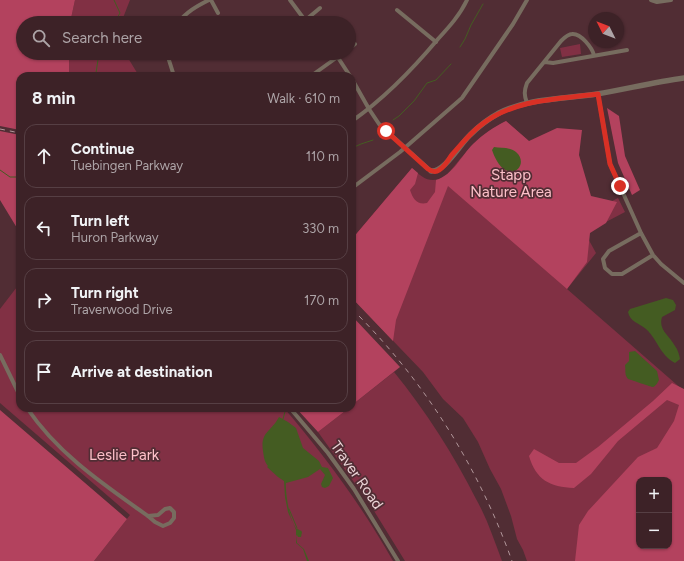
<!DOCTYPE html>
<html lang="en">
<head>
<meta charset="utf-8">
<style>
	:root { --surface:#3d2227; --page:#442a2f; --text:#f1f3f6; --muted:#ada4a7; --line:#563f44 }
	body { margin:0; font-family:Figtree,sans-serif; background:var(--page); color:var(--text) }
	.controls { position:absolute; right:12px; bottom:12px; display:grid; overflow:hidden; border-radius:8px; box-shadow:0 1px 3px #0004 }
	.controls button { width:36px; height:36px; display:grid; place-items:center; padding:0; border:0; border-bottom:1px solid var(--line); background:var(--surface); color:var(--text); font:20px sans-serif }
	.compass { position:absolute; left:588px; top:12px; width:36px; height:36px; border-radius:50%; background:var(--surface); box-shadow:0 1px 3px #0004; rotate:312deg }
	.stop { position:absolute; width:12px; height:12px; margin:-9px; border:3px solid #d93025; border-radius:50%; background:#fff }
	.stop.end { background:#d93025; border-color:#fff; box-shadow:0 1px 4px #0008 }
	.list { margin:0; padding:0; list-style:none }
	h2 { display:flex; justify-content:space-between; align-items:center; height:52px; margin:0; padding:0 16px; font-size:17px }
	h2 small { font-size:13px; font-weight:400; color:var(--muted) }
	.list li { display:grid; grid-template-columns:26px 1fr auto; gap:12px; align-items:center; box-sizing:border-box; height:64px; margin:0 8px 8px; padding:0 8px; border:1px solid var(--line); border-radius:12px }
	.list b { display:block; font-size:15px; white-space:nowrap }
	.list p { margin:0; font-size:13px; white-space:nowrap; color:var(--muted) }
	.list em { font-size:13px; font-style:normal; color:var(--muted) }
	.icon { flex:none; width:22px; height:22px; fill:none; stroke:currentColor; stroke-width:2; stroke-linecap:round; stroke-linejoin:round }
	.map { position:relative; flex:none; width:684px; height:561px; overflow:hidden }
	.search { position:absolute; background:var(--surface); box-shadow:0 1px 3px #0004; left:16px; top:16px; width:340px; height:44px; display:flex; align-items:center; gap:10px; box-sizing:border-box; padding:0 14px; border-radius:22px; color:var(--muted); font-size:15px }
	.panel { position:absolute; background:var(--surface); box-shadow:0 1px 3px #0004; left:16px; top:72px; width:340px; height:340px; border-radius:12px }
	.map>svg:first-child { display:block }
	.green { fill:#813044; fill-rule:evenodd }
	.forest { fill:#b3425e; fill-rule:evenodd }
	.water { fill:#445c22 }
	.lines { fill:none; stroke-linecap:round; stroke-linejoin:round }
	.stream { stroke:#445c22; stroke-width:1 }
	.minor { stroke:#776c5f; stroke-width:4 }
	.tertiary { stroke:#776c5f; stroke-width:5.5 }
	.rail { stroke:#b1969a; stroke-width:1; stroke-dasharray:5 5; stroke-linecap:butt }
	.route { stroke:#d93025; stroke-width:5 }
	.labels { text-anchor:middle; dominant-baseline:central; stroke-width:3.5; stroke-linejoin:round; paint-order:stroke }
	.park-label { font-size:15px; fill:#fdc0c9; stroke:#512d34 }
	.street-label { font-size:15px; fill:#ead3d6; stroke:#512d34 }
</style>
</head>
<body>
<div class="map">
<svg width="684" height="561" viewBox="0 0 684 561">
	<rect width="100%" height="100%" fill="#512d34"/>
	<!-- green -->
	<path class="green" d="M75 0H130L121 23H70Z
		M580 44 581 54 562 57 560 48Z
		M69 53H125L139 76H69Z
		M506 121 566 174 583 216 618 198 625 212 585 233 596 253 567 289 684 391V561H527L523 550 517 539 511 516 501 489 490 469 478 442 463 418 443 399 423 372 352 298V239L412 168C424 179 431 185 447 175 465 153 480 134 506 121ZM639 480H669V546H639Z
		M20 283V408H284C325 456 362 506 393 561H94L130 515 0 403V309Z
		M394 372C425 410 454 455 476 499 487 518 494 540 502 561H405L358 485H356L318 432 349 408H352V405Z"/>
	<!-- forest -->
	<path class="forest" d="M0 0H75L70 23H23V53H69V76H20V130L0 126Z
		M607 108 619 116 625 156 640 190 632 195 618 163Z
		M506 121 529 141 557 128 582 130 579 155 591 196 617 202 606 223 590 233 587 262 567 289 448 186 396 320 393 341 352 298V239L412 168 418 173 415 184 410 190C413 199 417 205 427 203L435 192 436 180C453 175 461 156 473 144 483 134 494 127 506 121Z
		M0 131 20 135V242L17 228 0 200Z
		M352 316 400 367 352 405Z
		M672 383 684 389V561H575L579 525 588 511 638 457 657 448 674 421 679 405 667 400 618 441 591 474 574 488C550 487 536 480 529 456L534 449 559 463H576L598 447 653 401ZM639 480H669V546H639Z
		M296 408H349L318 432Z
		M0 410 127 519 94 561H0Z"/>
	<!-- water -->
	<path class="water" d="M494 147C501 148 510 147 516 152 532 166 505 189 492 150Z
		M666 298 673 300 676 305 675 310 662 317C658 330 669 335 675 346 678 350 679 354 680 359L675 363C659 354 658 340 646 329 639 323 630 322 628 312L630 309Z
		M635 351 657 371 659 380C658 382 656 386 653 387 651 387 632 380 628 379 624 374 626 371 625 365L629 361V352Z
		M279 417 288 422 296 428 303 448 319 461 322 467 328 468 333 478 329 486 325 488 322 487 321 484 325 475 320 469 308 477 286 483C285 492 290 524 297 529 299 530 301 530 302 532L301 537H298L297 535 296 536 297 543 304 549 309 561H307L303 549 296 543V530L288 512 285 497 284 481 278 477 267 467 268 466C264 461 264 457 263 451 260 432 271 432 279 417Z"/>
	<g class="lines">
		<!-- stream -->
		<path class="stream" d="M114 23 120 13 114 0
			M460 47 465 39 471 25 483 4
			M99 76 96 73 99 53
			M393 120 399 116 414 101 427 83 436 80 451 64
			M352 148 361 144 373 140
			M0 170 10 177H20
			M283 419 286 408
			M289 509 297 528"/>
		<!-- minor -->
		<path class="minor" d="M211 0 218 13
			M290 0 307 23
			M651 0 657 2 671 0
			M397 10 436 42
			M178 23C186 12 197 6 209 0
			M302 23 320 8
			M349 49 355 44
			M168 53V57L174 76
			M335 53 350 76
			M545 62 553 63 627 50
			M311 76 343 53
			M352 79 369 109 379 124 431 171
			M598 94 610 164 641 233 653 255 661 264 684 283
			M527 103C524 95 524 91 527 83L561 41C564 38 568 34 572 34 581 33 592 48 594 55
			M352 121C385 98 412 70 438 39 449 27 460 15 467 0
			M352 188 400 152 462 98 513 24 527 0
			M641 233 609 251 603 259 605 268 612 274H622L653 255
			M0 355 20 396
			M27 408C58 454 103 484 148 516L155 522 163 526 170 523 174 518V512L170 508 165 509 158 515 148 516
			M290 408 328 453 354 489 398 561"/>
		<!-- tertiary -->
		<path class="tertiary" d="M431 171C445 172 460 144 470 135 478 127 488 119 499 113 528 98 565 99 597 94 626 89 655 82 684 78"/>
		<!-- rail -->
		<path class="rail" d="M0 129 20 133
			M352 309C424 380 478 466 512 561"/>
	</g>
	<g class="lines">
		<!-- route -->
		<path class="route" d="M386 131 428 169C431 171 435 173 439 170 444 167 448 161 451 156 461 145 469 134 481 125 514 99 557 99 598 94L610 164 620 186"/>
	</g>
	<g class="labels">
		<!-- park labels -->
		<g class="park-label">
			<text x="511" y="175">Stapp<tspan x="511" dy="17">Nature Area</tspan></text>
			<text x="124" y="455">Leslie Park</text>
		</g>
		<!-- street labels -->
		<g class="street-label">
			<text transform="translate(357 475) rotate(55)">Traver Road</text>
		</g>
	</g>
</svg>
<div class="controls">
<button>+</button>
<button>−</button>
</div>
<svg class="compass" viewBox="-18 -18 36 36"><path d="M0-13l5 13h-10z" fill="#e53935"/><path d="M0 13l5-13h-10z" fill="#ada4a7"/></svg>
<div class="stop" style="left:386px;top:131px"></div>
<div class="stop end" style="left:620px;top:186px"></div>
<div class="search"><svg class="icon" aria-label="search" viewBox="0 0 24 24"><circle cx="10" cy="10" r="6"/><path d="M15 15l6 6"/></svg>Search here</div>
<section class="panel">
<h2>8 min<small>Walk · 610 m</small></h2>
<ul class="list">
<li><svg class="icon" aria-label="ahead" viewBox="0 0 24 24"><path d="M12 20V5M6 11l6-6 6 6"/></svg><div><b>Continue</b><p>Tuebingen Parkway</p></div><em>110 m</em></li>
<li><svg class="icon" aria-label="left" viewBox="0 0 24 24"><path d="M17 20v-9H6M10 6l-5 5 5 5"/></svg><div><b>Turn left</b><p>Huron Parkway</p></div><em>330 m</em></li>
<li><svg class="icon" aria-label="right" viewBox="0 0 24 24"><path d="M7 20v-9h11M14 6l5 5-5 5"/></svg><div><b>Turn right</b><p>Traverwood Drive</p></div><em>170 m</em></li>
<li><svg class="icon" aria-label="arrive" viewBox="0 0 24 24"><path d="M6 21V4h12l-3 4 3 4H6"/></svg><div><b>Arrive at destination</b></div></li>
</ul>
</section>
</div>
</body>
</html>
